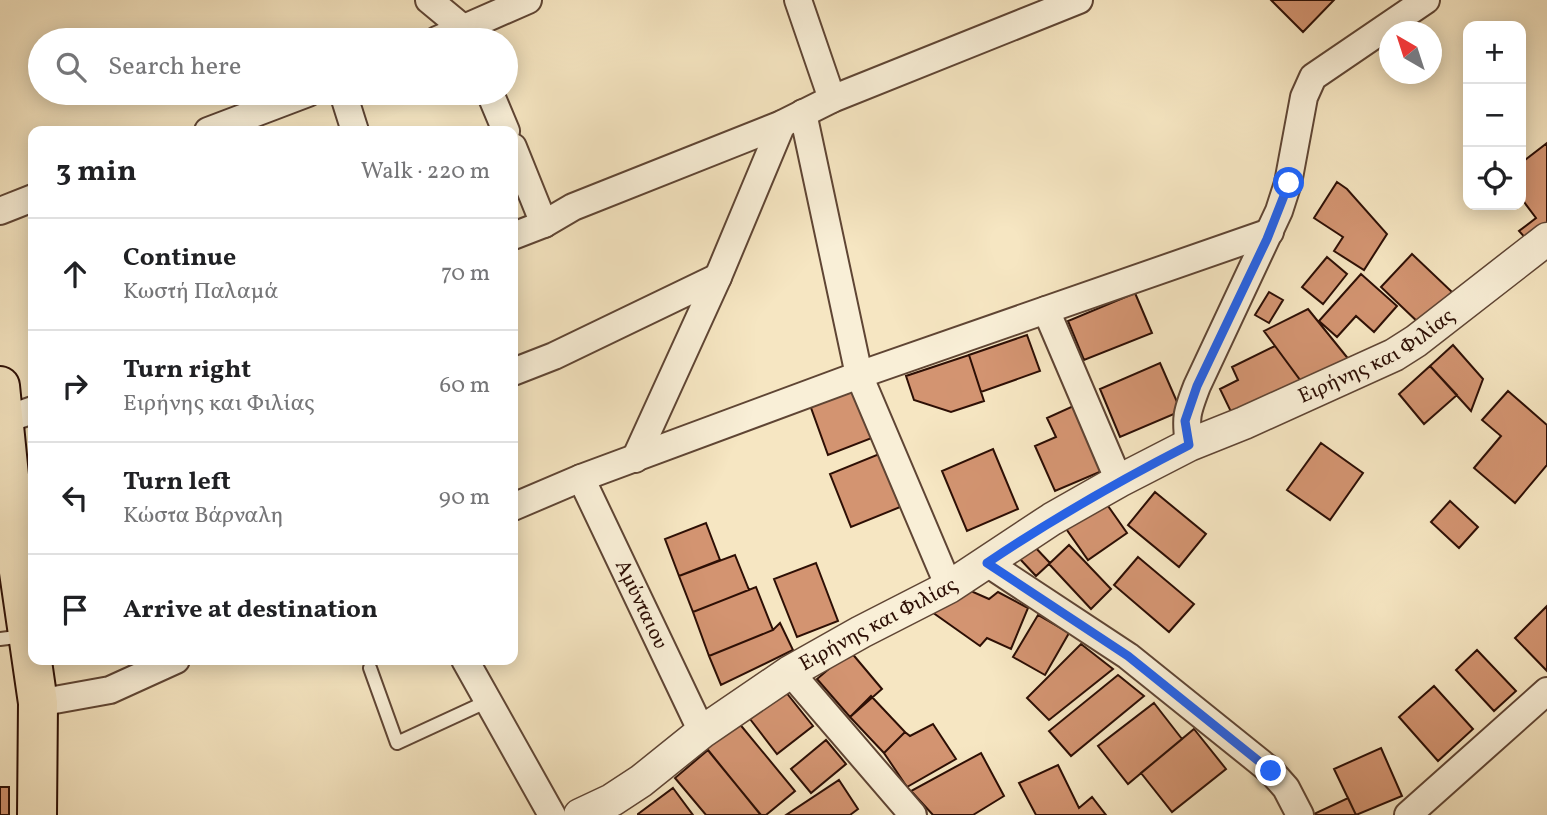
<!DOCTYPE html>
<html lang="en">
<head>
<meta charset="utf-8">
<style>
	:root { --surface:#fff; --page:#f6f6f6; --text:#202124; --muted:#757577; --line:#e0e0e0 }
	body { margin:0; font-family:Vollkorn,serif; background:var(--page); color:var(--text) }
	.controls { position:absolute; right:21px; top:21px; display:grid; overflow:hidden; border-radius:14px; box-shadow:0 4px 18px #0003 }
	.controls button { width:63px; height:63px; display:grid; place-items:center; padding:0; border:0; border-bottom:2px solid var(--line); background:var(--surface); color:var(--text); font:35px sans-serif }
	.compass { position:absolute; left:1379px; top:21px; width:63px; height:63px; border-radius:50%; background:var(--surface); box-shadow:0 4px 18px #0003; rotate:321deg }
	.stop { position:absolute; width:21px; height:21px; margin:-16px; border:5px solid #2563eb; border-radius:50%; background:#fff }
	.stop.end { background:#2563eb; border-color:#fff; box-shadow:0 2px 7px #0008 }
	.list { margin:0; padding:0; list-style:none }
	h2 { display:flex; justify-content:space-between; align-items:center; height:91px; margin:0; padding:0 28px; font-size:30px }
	h2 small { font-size:23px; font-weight:400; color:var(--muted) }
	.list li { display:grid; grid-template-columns:46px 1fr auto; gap:21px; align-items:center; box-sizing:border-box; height:112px; padding:0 28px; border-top:2px solid var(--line) }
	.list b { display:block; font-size:26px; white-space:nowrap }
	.list p { margin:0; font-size:23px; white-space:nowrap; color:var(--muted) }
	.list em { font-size:23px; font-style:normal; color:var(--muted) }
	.icon { flex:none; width:38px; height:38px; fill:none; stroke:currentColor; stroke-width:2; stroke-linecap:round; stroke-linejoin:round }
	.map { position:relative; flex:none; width:1547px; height:815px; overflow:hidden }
	.search { position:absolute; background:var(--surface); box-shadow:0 4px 18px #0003; left:28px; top:28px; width:490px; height:77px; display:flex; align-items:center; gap:18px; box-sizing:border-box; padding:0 24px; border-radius:38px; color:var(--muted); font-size:26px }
	.panel { position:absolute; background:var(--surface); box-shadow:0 4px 18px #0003; left:28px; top:126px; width:490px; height:539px; border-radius:14px }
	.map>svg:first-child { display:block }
	.building { fill:#d39471; stroke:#2d0f05; stroke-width:2 }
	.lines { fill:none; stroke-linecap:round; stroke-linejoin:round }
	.service-casing { stroke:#5f4534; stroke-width:16 }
	.minor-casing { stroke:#5f4534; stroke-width:30 }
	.tertiary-casing { stroke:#5f4534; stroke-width:35 }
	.primary-casing { stroke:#2d0f05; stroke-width:42 }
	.service { stroke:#f9efd7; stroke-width:12 }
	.minor { stroke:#f9efd7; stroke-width:26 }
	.tertiary { stroke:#f9efd7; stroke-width:32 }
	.primary { stroke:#f6e6c2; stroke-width:38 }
	.route { stroke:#2563eb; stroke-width:9 }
	.labels { text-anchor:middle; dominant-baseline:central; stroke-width:5; stroke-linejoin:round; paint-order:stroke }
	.street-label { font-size:21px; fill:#2d0f05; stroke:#f9efd7 }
</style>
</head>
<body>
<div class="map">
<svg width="1547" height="815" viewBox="0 0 1547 815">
	<rect width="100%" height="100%" fill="#f6e6c2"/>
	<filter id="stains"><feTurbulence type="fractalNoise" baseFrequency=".00286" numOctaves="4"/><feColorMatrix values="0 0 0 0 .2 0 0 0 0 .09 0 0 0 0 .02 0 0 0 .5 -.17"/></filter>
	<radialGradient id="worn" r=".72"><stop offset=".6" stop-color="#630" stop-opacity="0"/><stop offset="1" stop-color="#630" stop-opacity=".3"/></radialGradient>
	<!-- building -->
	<path class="building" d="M1271 0H1334L1303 32Z
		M1547 143V227L1528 241 1519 231 1536 218 1521 198V163Z
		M1337 182 1347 189 1387 234 1364 270 1334 251 1343 237 1314 218Z
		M1412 254 1452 292 1421 325 1381 287Z
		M1327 257 1347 274 1323 304 1302 287Z
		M1361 274 1397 306 1374 332 1356 316 1337 337 1319 321Z
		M1269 292 1283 300 1269 323 1255 315Z
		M1135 293 1152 333 1084 360 1068 321Z
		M1308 309 1350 361 1303 384 1264 331Z
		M1027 335 1040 371 981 392 969 355Z
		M1453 345 1483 379 1471 411 1430 366Z
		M1275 346 1303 384 1234 418 1220 389 1238 380 1232 367Z
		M969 355 984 401 951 412 914 400 906 376Z
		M1160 363 1181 411 1120 437 1100 389Z
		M1430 366 1457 395 1424 424 1399 394Z
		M859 386 877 436 828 455 810 405Z
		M1508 391 1547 425V465L1515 503 1474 468 1501 436 1482 420Z
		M1080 403 1109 468 1055 491 1035 446 1056 437 1047 418Z
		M1321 443 1363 473 1330 520 1287 490Z
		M993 449 1018 509 967 531 942 471Z
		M889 450 910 503 851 527 830 474Z
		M1155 492 1206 534 1179 567 1128 525Z
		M1101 496 1127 533 1088 560 1062 523Z
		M1450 501 1478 527 1459 548 1431 522Z
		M706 523 720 560 679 576 665 539Z
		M1033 545 1050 563 1069 545 1111 589 1091 609 1049 564 1036 576 1019 558Z
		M735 555 749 590 693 612 679 576Z
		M1138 557 1194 604 1169 632 1114 585Z
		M816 563 838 621 797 637 774 579Z
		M970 585 973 592 989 599 998 592 1028 608 1011 649 987 638 980 646 932 612Z
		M756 587 773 630 709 656 693 612Z
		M1547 606V671L1515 638Z
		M1038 615 1069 633 1045 675 1013 657Z
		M780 623 793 650 721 685 709 656 773 630Z
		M1081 644 1113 669 1049 720 1027 698Z
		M1477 650 1516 691 1494 711 1456 670Z
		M850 651 882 689 850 717 817 679Z
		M1118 675 1144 696 1071 756 1049 731Z
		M1434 686 1473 729 1438 761 1399 717Z
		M785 691 813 726 777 754 750 719Z
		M871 696 905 732 884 753 850 717Z
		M1154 703 1182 739 1128 784 1098 746Z
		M738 722 795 791 766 815H761L706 748Z
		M933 724 956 759 907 787 884 753 905 732 910 736Z
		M1194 729 1226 769 1172 812 1141 773Z
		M826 740 846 764 811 793 791 769Z
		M1381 748 1402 796 1356 815 1334 769Z
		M708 750 760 814 759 815H706L675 778Z
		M981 753 1004 796 973 815H933L911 791Z
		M1058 765 1079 808 1092 797 1106 815H1036L1019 783Z
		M839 780 858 809 850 815H786Z
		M0 787H9V815H0Z
		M673 788 693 815H638V814Z
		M1348 798 1356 815H1312Z"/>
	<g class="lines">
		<defs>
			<path id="service" d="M0 639 24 636
				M370 668 397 743 488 701"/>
			<g id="minor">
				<path d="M429 0 464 29 469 40"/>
				<path d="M798 0 832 99"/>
				<path d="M437 40 528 0"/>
				<path d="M343 93 355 131"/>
				<path d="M490 93 506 131"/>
				<path d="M803 113 859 375 949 587"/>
				<path d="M208 131 308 93"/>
				<path d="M513 147 544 224"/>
				<path d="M0 211 33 198"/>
				<path d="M513 236 544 224 573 207 782 124 832 99 1079 0"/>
				<path d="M1046 310 1119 481"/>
				<path d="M513 372 554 356 718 277"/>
				<path d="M4 420 33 410"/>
				<path d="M1189 445C1185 417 1187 412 1197 386L1279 211 1288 183 1304 97 1313 77 1426 0"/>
				<path d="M635 459 718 277 782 124"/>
				<path id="s1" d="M581 478 702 732"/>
				<path d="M513 507 581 478 859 375 1270 232"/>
				<path d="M987 563 1128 656 1271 771 1286 788 1300 815"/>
				<path d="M465 660 552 815"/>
				<path d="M790 672 913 815"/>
				<path d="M38 703 110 690 176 660"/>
				<path d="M1408 815 1547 691"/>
			</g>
			<g id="tertiary">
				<path id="s2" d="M580 815 612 800 641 781 702 732 790 672 861 632 949 587 1052 519 1119 481 1189 445 1244 423 1394 355 1416 341 1547 239"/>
			</g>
			<path id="primary" d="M0 386 18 565 38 703 37 815"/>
		</defs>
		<!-- service casing -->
		<use href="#service" class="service-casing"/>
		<!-- minor casing -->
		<use href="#minor" class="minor-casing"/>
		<!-- tertiary casing -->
		<use href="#tertiary" class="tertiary-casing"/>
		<!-- primary casing -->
		<use href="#primary" class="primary-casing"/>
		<!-- service -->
		<use href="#service" class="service"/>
		<!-- minor -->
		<use href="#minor" class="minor"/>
		<!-- tertiary -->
		<use href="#tertiary" class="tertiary"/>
		<!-- primary -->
		<use href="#primary" class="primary"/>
	</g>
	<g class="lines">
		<!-- route -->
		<path class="route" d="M1271 771 1128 656 987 563C1054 518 1117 482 1189 445L1185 421 1197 386 1267 239 1289 183"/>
	</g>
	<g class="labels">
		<!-- street labels -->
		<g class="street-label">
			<text stroke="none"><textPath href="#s2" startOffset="922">Ειρήνης και Φιλίας</textPath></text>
			<text stroke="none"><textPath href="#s1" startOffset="140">Αμύνταιου</textPath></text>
			<text stroke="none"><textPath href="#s2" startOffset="355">Ειρήνης και Φιλίας</textPath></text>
		</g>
	</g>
	<rect width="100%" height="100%" filter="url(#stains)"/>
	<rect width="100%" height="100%" fill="url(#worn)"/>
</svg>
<div class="controls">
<button>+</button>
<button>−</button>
<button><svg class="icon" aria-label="locate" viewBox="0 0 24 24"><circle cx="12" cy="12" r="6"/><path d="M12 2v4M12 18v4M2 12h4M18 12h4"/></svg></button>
</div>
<svg class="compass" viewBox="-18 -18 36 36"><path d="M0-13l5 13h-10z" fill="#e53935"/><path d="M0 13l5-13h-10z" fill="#757577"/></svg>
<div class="stop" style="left:1289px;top:183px"></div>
<div class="stop end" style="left:1271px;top:771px"></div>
<div class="search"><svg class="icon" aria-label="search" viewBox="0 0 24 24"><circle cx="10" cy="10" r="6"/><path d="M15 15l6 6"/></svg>Search here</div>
<section class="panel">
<h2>3 min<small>Walk · 220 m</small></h2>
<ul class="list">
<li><svg class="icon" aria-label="ahead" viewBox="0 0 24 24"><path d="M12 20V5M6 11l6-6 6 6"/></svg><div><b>Continue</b><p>Κωστή Παλαμά</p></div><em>70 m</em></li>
<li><svg class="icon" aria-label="right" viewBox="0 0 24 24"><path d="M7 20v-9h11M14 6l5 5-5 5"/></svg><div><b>Turn right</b><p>Ειρήνης και Φιλίας</p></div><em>60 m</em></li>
<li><svg class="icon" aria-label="left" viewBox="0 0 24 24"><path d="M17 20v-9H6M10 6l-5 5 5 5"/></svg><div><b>Turn left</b><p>Κώστα Βάρναλη</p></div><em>90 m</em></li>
<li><svg class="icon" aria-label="arrive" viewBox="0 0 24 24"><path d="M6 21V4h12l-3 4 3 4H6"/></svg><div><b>Arrive at destination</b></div></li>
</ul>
</section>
</div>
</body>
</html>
